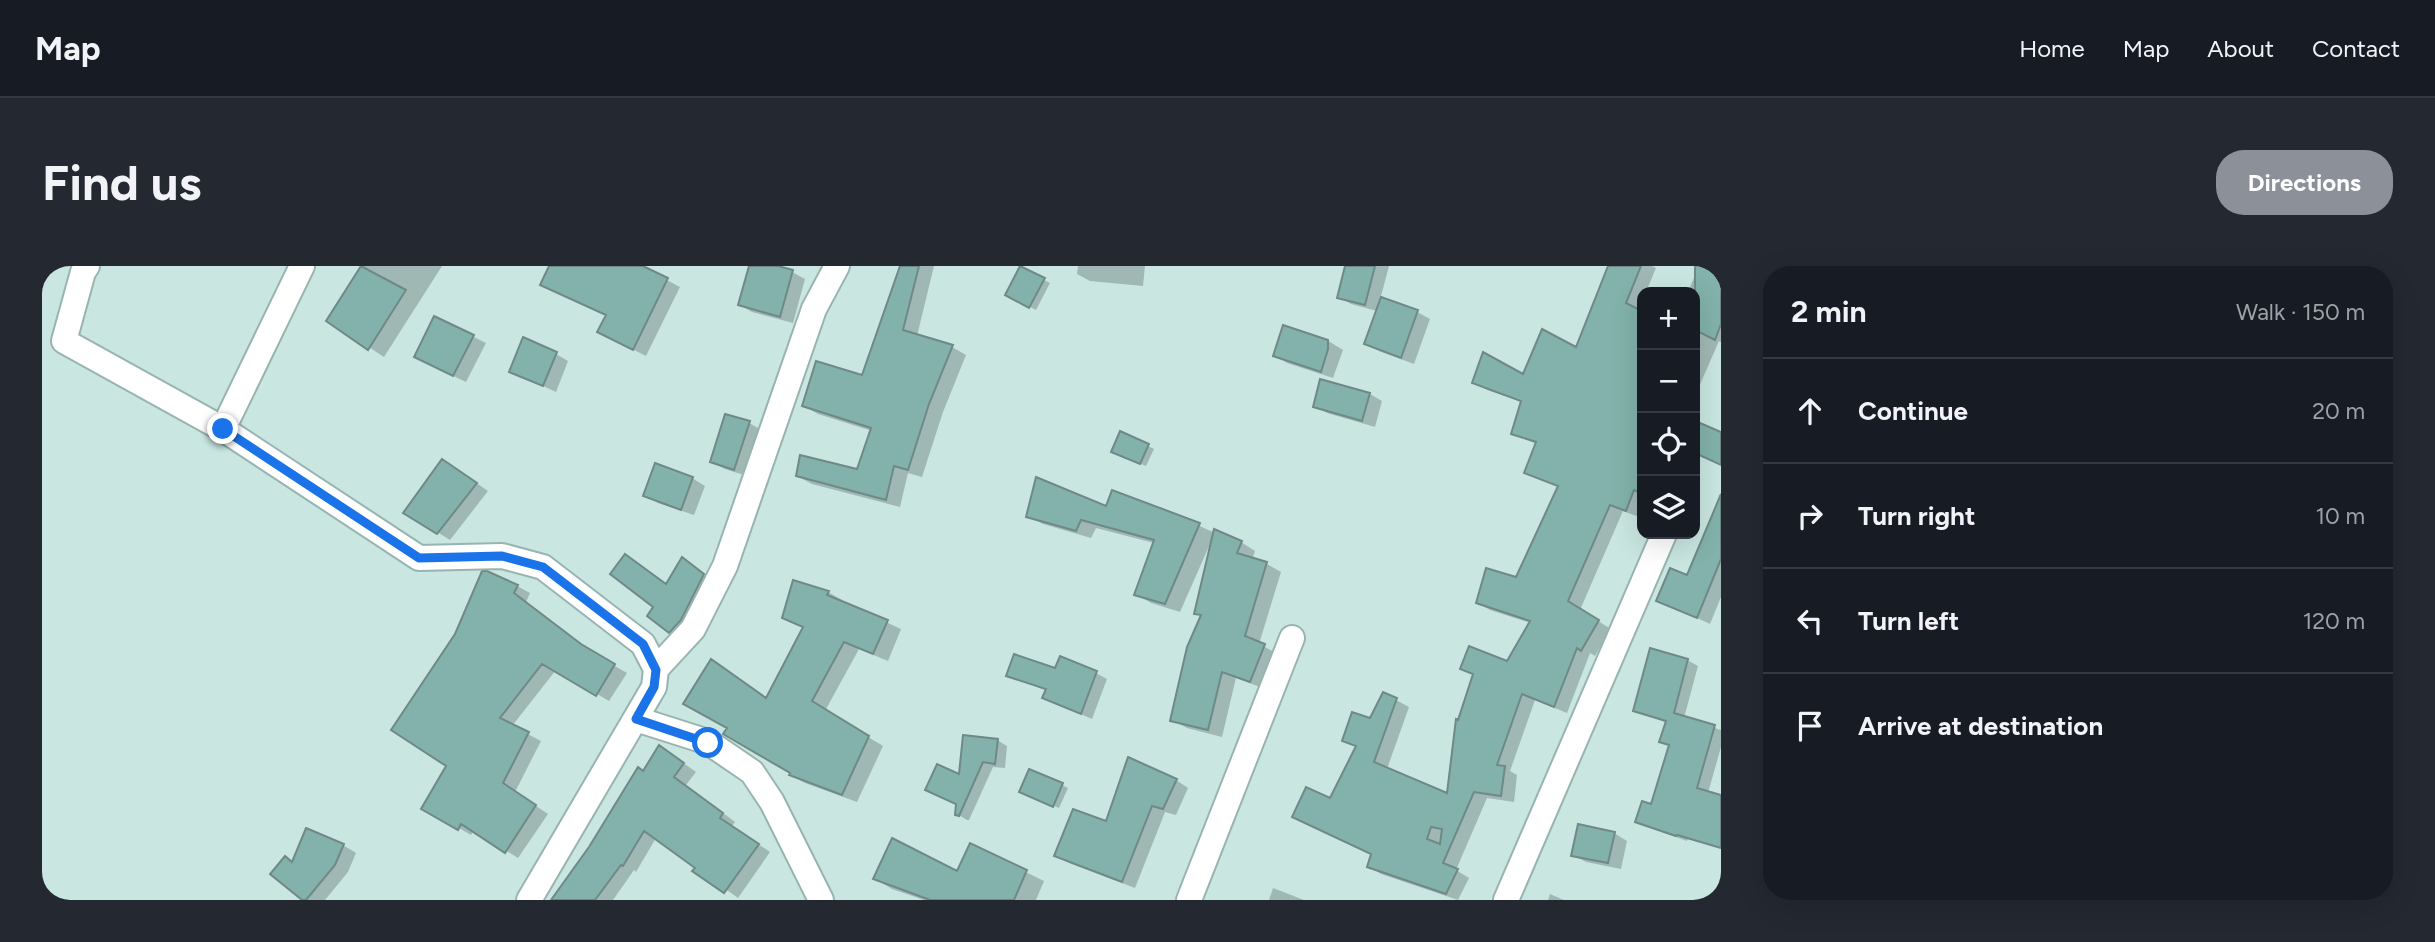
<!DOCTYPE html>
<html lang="en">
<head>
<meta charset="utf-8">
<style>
	:root { --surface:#171b24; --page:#242831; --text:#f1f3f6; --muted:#9ea1a6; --line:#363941; --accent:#8c9099 }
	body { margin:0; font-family:Figtree,sans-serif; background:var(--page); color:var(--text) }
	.controls { position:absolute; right:21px; top:21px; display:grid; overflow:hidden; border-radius:14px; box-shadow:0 7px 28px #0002 }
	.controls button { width:63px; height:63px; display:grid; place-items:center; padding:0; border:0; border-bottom:2px solid var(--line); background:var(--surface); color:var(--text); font:35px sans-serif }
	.stop { position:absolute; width:21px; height:21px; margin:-16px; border:5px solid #1a73e8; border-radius:50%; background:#fff }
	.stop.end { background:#1a73e8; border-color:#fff; box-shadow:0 2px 7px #0008 }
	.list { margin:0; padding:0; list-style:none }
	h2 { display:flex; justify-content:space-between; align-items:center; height:91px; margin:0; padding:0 28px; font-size:30px }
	h2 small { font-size:23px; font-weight:400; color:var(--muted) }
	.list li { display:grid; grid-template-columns:46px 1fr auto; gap:21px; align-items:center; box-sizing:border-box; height:105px; padding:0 28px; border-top:2px solid var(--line) }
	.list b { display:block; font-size:26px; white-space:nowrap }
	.list em { font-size:23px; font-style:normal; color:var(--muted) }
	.icon { flex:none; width:38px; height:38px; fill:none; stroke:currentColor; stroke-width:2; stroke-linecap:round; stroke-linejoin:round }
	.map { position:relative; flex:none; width:1679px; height:634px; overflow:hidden; border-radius:28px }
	header { display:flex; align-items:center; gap:42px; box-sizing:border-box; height:98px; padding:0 35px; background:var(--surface); border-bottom:2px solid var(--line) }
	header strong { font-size:33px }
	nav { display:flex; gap:38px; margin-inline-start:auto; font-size:24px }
	.intro { display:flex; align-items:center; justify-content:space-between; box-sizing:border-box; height:168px; padding:0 42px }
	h1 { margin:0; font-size:49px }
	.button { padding:18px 32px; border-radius:28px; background:var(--accent); color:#fff; font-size:24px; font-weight:700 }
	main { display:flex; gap:42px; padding:0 42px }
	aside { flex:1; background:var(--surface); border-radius:28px; box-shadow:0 7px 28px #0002 }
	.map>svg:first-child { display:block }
	.shadow { fill:#0003 }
	.building { fill:#82b2ab; stroke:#6f8a86; stroke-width:2; fill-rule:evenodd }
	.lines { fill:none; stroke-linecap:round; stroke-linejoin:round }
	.minor-casing { stroke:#98b4b0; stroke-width:28 }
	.minor { stroke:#fff; stroke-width:24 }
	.route { stroke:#1a73e8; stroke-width:9 }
</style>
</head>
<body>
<header>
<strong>Map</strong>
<nav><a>Home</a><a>Map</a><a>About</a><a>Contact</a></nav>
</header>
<div class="intro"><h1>Find us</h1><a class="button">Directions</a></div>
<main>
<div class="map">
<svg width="1679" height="634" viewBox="0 0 1679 634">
	<rect width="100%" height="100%" fill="#c9e6e1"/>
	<!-- shadow -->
	<path class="shadow" d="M322 0H400L342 91 287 55Z
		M509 0H598L638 21 604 90 570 73 565 50 513 25Z
		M709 0H729L750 6 763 13 751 57 710 46 698 39Z
		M859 0H892L875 70 910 81 924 89 901 146 880 211 866 207 858 241 770 218 755 210 816 205 830 165 776 148 762 140 821 111Z
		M1036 0H1103L1101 20 1048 15 1035 8Z
		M1305 0H1347L1335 45 1309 38 1297 31Z
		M1568 0H1610L1614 2 1604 26H1600V36L1597 45 1600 47V244L1597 251 1581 245 1538 344 1569 363 1553 390 1548 387 1525 447 1493 434 1468 505 1475 509 1472 536 1445 532 1414 604 1427 612 1416 634 1339 608 1327 600 1331 588 1289 534 1315 482 1302 474 1354 434 1367 441 1345 503 1406 529 1417 456 1432 409 1420 402 1466 397 1489 357 1448 344 1436 337 1475 314 1517 221 1484 206 1495 178 1471 167 1481 136 1445 124 1433 116 1482 111 1535 83Z
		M1653 0H1679V76L1677 75 1653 130V26H1646L1656 2Z
		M979 2 1008 17 994 44 965 29Z
		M1375 46 1388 53 1372 98 1337 85 1324 78Z
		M393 52 444 77 424 116 386 98Z
		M1242 61 1288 76 1301 84 1291 112 1245 97 1233 89Z
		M514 88 526 95 514 126 469 105Z
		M1328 128 1340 135 1333 161 1285 147 1273 140Z
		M707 157 720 164 705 210 683 203 670 196Z
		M1653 157 1679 168V199L1653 187Z
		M1106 180 1112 183 1104 200 1077 189Z
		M413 202 446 225 408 274 364 247Z
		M650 212 663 220 652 249 616 237 604 229Z
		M1065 242 1129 247 1173 267 1199 276 1213 285 1210 294 1225 298 1239 306 1217 378 1236 388 1223 423 1194 412 1180 471 1145 462 1130 454 1160 350 1154 347 1170 278H1168L1138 346 1109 337 1094 328 1112 277 1054 262 1049 272 1001 258 986 250Z
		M1679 266V331L1668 358 1616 334 1646 311Z
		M651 300 672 316 639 372 628 365 625 319Z
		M475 320 488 327 484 336 552 388 585 407 567 435 514 404 470 460 499 475 473 526 506 548 476 592 432 564 429 569 382 542 407 499 352 463Z
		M786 326 800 334V336L859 363 846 395 817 383 783 445 841 480 815 536 763 517 749 509 751 506 687 462 683 404 726 433 763 362 742 351Z
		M1645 394 1656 400 1642 452 1679 464V481L1666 527 1679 531V583L1646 573 1645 575 1606 561 1595 555 1610 541 1628 480 1619 475 1625 457 1593 444Z
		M1014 404 1054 407 1065 413 1050 453 1013 437 1005 425 966 409Z
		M955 474 965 480 963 502 951 501 927 554H925L915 548 919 511Z
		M630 489 654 506 644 519 693 556 690 560 728 586 696 632 614 572 594 606 592 604 571 634H511L602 507Z
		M1134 514 1146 522 1134 549 1123 546 1093 622 1027 597 1015 589Z
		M1020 519 1026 522 1017 542 985 529Z
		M1572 567 1585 575 1579 603 1544 596 1531 589Z
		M301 579 314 587 306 606 283 634H263L231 608 251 597Z
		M929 579 1002 615 994 634H882L850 623 833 613 916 607Z
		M1231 622 1262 634H1227Z
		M1508 628 1522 634H1506Z"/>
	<!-- building -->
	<path class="building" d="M319 0 364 24 326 84 284 55Z
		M507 0H601L626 12 591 84 555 66 564 49 498 19Z
		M707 0H736L751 4 738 51 696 39Z
		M858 0H877L861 64 911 79 887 138 866 204 852 200 844 234 754 210 758 189 815 203 829 162 760 140 774 95 820 109Z
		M978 0 1003 12 987 42 963 29Z
		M1303 0H1333L1323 39 1295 32Z
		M1566 0H1599L1584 37 1600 45V228L1592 224 1584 245 1568 239 1526 335 1557 354 1539 385 1535 382 1512 441 1480 428 1455 499 1463 500 1459 530 1432 526 1401 597 1416 603 1404 628 1325 601 1329 588 1250 551 1264 521 1288 532 1314 480 1300 475 1310 446 1328 452 1341 426 1355 432 1332 496 1405 527 1414 453 1416 454 1431 408 1418 403 1427 380 1465 395 1488 355 1434 337 1444 302 1474 311 1516 220 1482 207 1494 176 1469 168 1479 135 1430 117 1441 86 1481 108 1500 63 1534 81ZM1389 561 1400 563 1398 578 1385 573Z
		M1653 0H1679V58L1673 74 1653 64Z
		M1339 31 1376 44 1359 92 1322 78Z
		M392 50 432 69 411 110 372 91Z
		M1241 59 1286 74V83L1279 106 1231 90Z
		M481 71 515 86 501 120 467 106Z
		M1278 113 1328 127 1320 155 1271 141Z
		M683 148 708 155 692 204 668 196Z
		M1658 157 1679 166V199L1653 187V171Z
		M1078 165 1107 178 1098 198 1069 186Z
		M400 193 435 217 395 268 361 247Z
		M613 197 651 211 639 244 601 230Z
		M994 211 1064 240 1070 224 1158 257 1123 338 1092 329 1112 274 1039 254 1034 265 984 251Z
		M1679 228V293L1655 352 1614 335 1628 302 1645 309Z
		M1172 263 1200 275 1195 287 1225 296 1203 370 1223 378 1208 416 1180 406 1166 464 1128 455 1145 381 1159 349 1152 348Z
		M583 288 624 318 640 291 662 308 639 354 627 367 605 350 611 341 568 308Z
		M440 305H445L476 319 472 327 539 378 573 398 554 430 500 398 458 452 487 466 461 517 494 539 463 587 419 558 416 564 379 543 404 500 349 464 413 368Z
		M751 314 787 325 785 329 846 354 831 388 802 376 770 435 827 470 800 529 747 509 748 507 681 468 685 462 641 438 669 393 724 432 761 361 740 352Z
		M1608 382 1646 393 1632 447 1673 459 1655 522 1679 529V582L1635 569 1634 570 1593 556 1600 535 1609 538 1627 479 1617 476 1624 455 1591 445Z
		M972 388 1013 402 1018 390 1055 405 1039 448 1000 432 1004 423 964 410Z
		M921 469 956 473 953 498 941 496 917 550 913 549 914 538 883 524 895 498 917 508Z
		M617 479 642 497 632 511 681 547 678 552 717 578 682 627 650 605 653 602 602 565 581 600 579 599 553 634H509L547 581 596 501 601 505Z
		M1086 491 1135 513 1121 543 1110 540 1080 616 1012 590 1031 543 1064 555Z
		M987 503 1021 517 1011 541 977 526Z
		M1536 558 1573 566 1566 597 1529 590Z
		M264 562 302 578 293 599 264 634H260L228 608 243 590 250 596Z
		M850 572 915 605 928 577 985 604 972 634H888L831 613Z"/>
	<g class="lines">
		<defs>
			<path id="minor" d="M45 0 41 6 22 75 181 163 377 292 460 290 501 301 601 378 614 403 612 421 487 634
				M181 163 260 0
				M614 403 651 363 683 300 772 43 795 0
				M594 453 666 476 710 506 730 536 779 634
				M1147 634 1250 372
				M1464 634 1622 268"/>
		</defs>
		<!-- minor casing -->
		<use href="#minor" class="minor-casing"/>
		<!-- minor -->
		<use href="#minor" class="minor"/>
	</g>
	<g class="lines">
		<!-- route -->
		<path class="route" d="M181 163 377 292 460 290 501 301 601 378 614 404 612 421 594 453 666 477"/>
	</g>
</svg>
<div class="controls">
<button>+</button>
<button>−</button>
<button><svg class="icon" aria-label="locate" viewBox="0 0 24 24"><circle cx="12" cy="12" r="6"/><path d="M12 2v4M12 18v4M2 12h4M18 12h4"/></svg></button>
<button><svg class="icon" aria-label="layers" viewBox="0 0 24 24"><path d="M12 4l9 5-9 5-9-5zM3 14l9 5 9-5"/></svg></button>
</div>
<div class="stop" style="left:666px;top:477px"></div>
<div class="stop end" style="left:181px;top:163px"></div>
</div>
<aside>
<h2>2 min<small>Walk · 150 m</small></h2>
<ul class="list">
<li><svg class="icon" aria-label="ahead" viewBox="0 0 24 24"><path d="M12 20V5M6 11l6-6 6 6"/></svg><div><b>Continue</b></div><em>20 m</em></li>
<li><svg class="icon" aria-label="right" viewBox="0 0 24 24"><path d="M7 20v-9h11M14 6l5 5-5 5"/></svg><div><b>Turn right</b></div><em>10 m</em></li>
<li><svg class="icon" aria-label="left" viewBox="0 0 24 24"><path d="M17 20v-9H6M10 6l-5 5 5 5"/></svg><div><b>Turn left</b></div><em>120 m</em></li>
<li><svg class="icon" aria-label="arrive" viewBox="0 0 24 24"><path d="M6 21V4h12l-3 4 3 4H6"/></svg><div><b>Arrive at destination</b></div></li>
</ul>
</aside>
</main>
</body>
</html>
